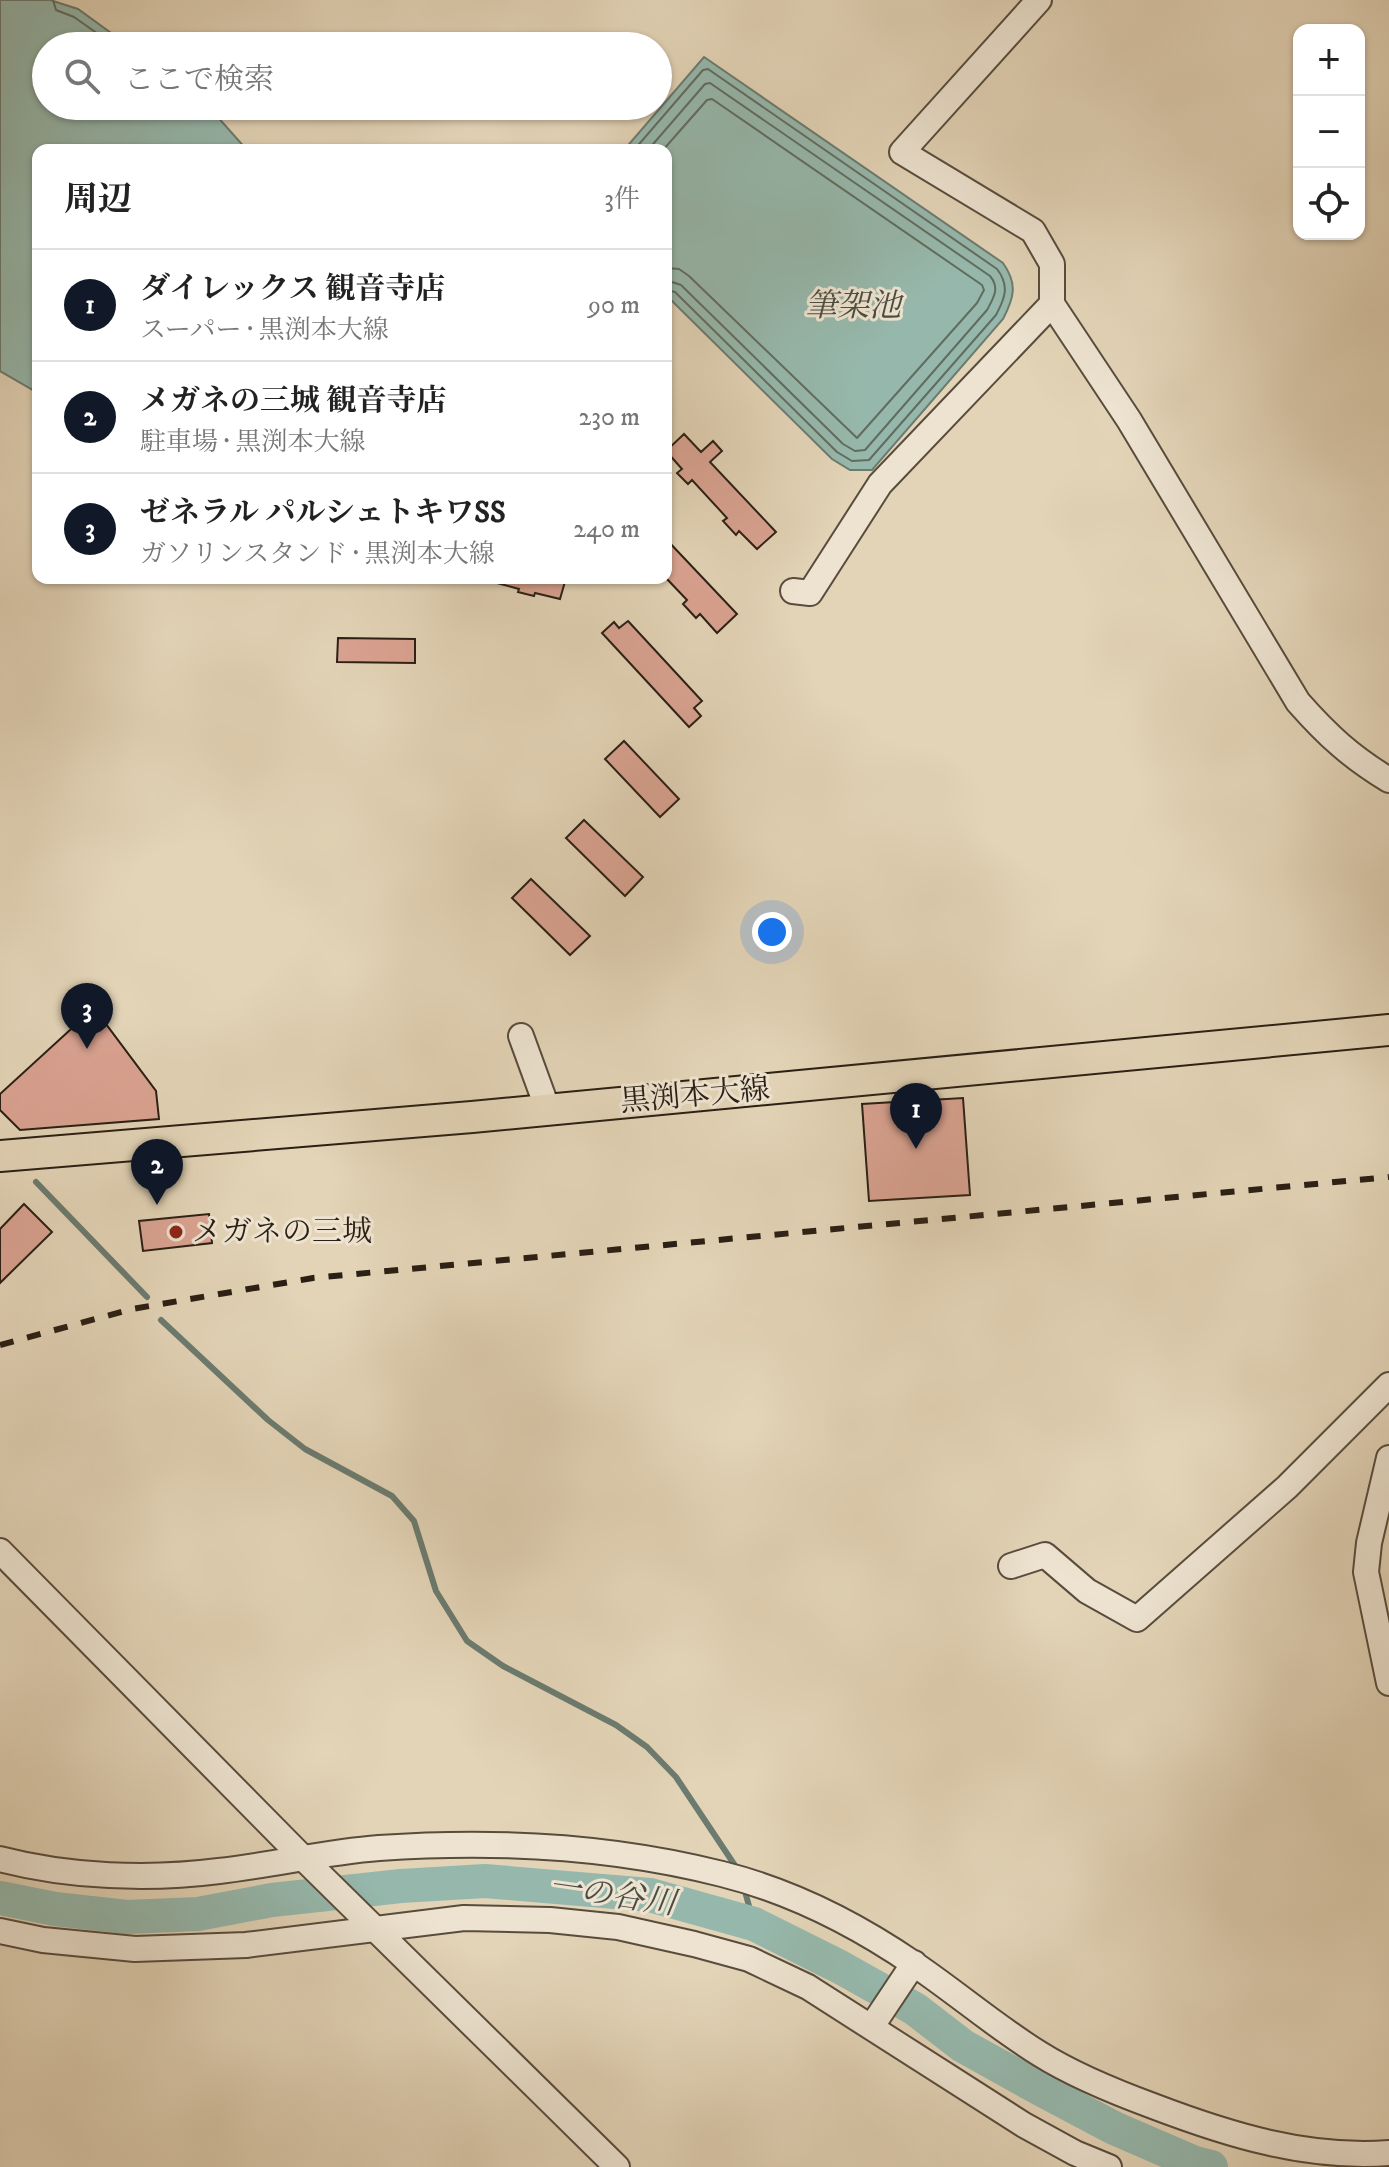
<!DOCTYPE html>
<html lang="ja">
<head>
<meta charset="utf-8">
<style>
	:root { --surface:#fff; --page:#f2f2f2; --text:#222; --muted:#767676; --line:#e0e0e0; --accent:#111827 }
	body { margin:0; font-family:"IM FELL DW Pica","Noto Serif JP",serif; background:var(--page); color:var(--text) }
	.controls { position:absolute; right:24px; top:24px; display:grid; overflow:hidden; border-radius:16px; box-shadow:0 2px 6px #0004 }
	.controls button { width:72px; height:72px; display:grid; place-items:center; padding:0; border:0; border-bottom:2px solid var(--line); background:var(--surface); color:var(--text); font:40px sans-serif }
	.you { position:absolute; left:772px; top:932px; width:28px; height:28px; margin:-20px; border:6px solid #fff; border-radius:50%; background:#1a73e8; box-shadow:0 0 0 12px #1a73e833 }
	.badge { display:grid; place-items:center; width:52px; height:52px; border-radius:50%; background:var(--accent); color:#fff; font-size:26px; font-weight:700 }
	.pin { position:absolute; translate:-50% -66px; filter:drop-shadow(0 2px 4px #0008) }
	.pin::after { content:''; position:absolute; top:42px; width:28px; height:24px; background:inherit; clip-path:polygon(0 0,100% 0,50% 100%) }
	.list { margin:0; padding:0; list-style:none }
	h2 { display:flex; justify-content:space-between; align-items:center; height:104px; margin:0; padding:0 32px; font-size:34px }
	h2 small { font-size:26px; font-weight:400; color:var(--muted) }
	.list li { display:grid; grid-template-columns:52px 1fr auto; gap:24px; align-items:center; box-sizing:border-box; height:112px; padding:0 32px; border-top:2px solid var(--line) }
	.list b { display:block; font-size:30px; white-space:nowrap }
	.list p { margin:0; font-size:26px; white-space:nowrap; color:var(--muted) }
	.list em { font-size:26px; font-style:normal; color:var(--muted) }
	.icon { flex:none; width:44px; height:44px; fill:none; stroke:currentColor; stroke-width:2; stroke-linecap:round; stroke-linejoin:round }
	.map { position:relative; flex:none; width:1389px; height:2167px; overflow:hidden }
	.search { position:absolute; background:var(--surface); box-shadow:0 2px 6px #0004; left:32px; top:32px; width:640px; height:88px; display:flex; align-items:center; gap:20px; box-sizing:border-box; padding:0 28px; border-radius:44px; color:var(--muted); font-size:30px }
	.panel { position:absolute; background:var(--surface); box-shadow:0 2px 6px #0004; left:32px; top:144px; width:640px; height:440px; border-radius:16px }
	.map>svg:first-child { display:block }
	.water { fill:#96b8ac; stroke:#6b7b6f; stroke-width:2 }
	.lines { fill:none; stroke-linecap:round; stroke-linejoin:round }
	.shore { stroke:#606c60; stroke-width:2 }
	.stream { stroke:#6b7b6f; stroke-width:6 }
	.river { stroke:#96b8ac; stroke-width:34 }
	.building { fill:#daa392; stroke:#2a1f14; stroke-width:2 }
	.minor-casing { stroke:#584c3d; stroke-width:28 }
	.major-casing { stroke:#2a1f14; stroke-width:34 }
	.minor { stroke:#ede3d0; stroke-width:24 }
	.major { stroke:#e3d4b7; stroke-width:30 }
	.rail { stroke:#2a1f14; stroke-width:6; stroke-dasharray:14 14; stroke-linecap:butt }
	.poi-dot { fill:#8f2418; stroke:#ede3d0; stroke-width:3 }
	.labels { text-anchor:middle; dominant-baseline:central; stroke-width:6; stroke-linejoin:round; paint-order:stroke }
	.street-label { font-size:30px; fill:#2a1f14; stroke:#ede3d0 }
	.poi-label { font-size:30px; fill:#2a1f14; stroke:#ede3d0; text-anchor:start }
	.water-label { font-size:32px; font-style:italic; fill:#4a4d42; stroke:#ede3d0 }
</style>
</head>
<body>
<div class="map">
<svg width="1389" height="2167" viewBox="0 0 1389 2167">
	<rect width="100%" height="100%" fill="#e3d4b7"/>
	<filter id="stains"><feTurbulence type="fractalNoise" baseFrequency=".0025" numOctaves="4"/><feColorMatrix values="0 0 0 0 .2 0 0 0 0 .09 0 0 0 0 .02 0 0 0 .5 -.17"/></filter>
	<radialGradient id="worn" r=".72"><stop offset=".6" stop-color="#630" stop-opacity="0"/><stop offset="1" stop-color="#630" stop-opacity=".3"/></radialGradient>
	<!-- water -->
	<path class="water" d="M0 0H50L78 9 129 46H46V106H208L247 150H38V393L0 371Z
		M704 57 1003 263C1018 284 1014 298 1003 319L872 470H850L832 459 666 295V150H624Z"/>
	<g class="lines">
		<!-- shore -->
		<path class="shore" d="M53 0 56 10 74 17 115 46
			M634 150 703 70 708 69 997 269C1010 286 1005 298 996 315L869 460 852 461 837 452 675 292 666 290
			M648 150 705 84 710 83 990 276C1000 288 994 297 987 310L865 450 855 451 843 444 681 285 666 280
			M663 150 707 100 712 99 982 285 984 290 977 303 857 438 689 276 679 269 666 268"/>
		<!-- stream -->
		<path class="stream" d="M36 1182 147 1297
			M161 1320 268 1420 305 1449 392 1496 414 1521 436 1591 467 1641 503 1666 616 1725 647 1747 676 1777 738 1870
			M744 1888 754 1924"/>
		<!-- river -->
		<path class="river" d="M0 1898 55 1909 127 1917 198 1914 272 1900 401 1886 485 1881 650 1895 754 1924 840 1967 915 2009 963 2046 1044 2091 1114 2128 1195 2163 1211 2167"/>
	</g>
	<!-- building -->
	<path class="building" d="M684 434 701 452 713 441 722 451 710 462 776 532 757 549 739 531 736 535 723 521 727 518 692 480 688 484 677 473 682 469 666 451Z
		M666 539 737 614 717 633 700 614 696 618 683 604 687 600 666 578Z
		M498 578H566L560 599 535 593 534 596 518 592 519 589 497 583Z
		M628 621 702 701 694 708 701 716 689 727 602 633 614 622 619 628Z
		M338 638 415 639V663L337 662Z
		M624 741 679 799 660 817 605 759Z
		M584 820 643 877 625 896 566 838Z
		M531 879 590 936 570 955 512 898Z
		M94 1008 156 1091 159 1119 20 1130 0 1110V1094Z
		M963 1098 970 1195 869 1201 862 1104Z
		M24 1204 52 1232 0 1283V1229Z
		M209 1214 212 1243 143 1251 139 1221Z"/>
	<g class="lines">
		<defs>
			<path id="minor" d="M1039 0 902 152 1033 231 1052 264V304L1129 420 1298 702C1327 735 1351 757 1389 780
				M793 591 810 593 880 484 1052 304
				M521 1036 548 1110
				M1389 1458 1369 1543 1366 1572 1389 1683
				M0 1551 302 1857 617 2167
				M1011 1566 1045 1555 1087 1591 1137 1619 1287 1487 1389 1385
				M0 1859C69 1877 149 1880 219 1871 273 1865 325 1852 379 1848 493 1840 612 1846 722 1874 790 1891 857 1925 914 1964 957 1993 996 2027 1040 2054 1075 2076 1115 2092 1153 2106 1229 2135 1307 2159 1389 2153
				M0 1931 43 1940 135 1949 246 1945 464 1918 550 1920 618 1927 694 1944 749 1959 808 1987 1024 2125 1075 2153 1109 2167
				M872 2026 914 1963"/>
			<path id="major" d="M0 1156 472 1117 1389 1030"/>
		</defs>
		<!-- minor casing -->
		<use href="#minor" class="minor-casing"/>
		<!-- major casing -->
		<use href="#major" class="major-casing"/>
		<!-- minor -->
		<use href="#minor" class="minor"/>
		<!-- major -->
		<use href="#major" class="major"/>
		<!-- rail -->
		<path class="rail" d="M0 1345 132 1309 313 1278 1389 1177"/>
	</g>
	<!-- markers -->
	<circle class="poi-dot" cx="176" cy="1232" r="8"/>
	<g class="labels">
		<!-- street labels -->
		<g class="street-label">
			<text transform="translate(695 1096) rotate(-5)">黒渕本大線</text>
		</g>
		<!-- poi labels -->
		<g class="poi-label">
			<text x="192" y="1232">メガネの三城</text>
		</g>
		<!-- water labels -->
		<g class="water-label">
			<text x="853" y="307">筆架池</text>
			<text transform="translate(612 1896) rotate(8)">一の谷川</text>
		</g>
	</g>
	<rect width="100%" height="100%" filter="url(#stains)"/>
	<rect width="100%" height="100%" fill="url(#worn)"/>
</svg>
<div class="controls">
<button>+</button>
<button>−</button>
<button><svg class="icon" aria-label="locate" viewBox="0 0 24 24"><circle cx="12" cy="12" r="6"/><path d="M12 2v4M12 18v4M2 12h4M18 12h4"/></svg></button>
</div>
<div class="you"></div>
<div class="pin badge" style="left:916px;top:1149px">1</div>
<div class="pin badge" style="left:157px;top:1205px">2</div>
<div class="pin badge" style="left:87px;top:1049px">3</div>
<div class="search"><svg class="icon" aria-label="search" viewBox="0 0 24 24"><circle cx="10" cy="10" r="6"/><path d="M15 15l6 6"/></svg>ここで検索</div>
<section class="panel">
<h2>周辺<small>3件</small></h2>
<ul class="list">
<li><span class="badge">1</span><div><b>ダイレックス 観音寺店</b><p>スーパー · 黒渕本大線</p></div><em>90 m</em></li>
<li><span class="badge">2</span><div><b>メガネの三城 観音寺店</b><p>駐車場 · 黒渕本大線</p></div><em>230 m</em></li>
<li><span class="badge">3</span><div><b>ゼネラル パルシェトキワSS</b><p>ガソリンスタンド · 黒渕本大線</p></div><em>240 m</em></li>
</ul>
</section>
</div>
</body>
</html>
